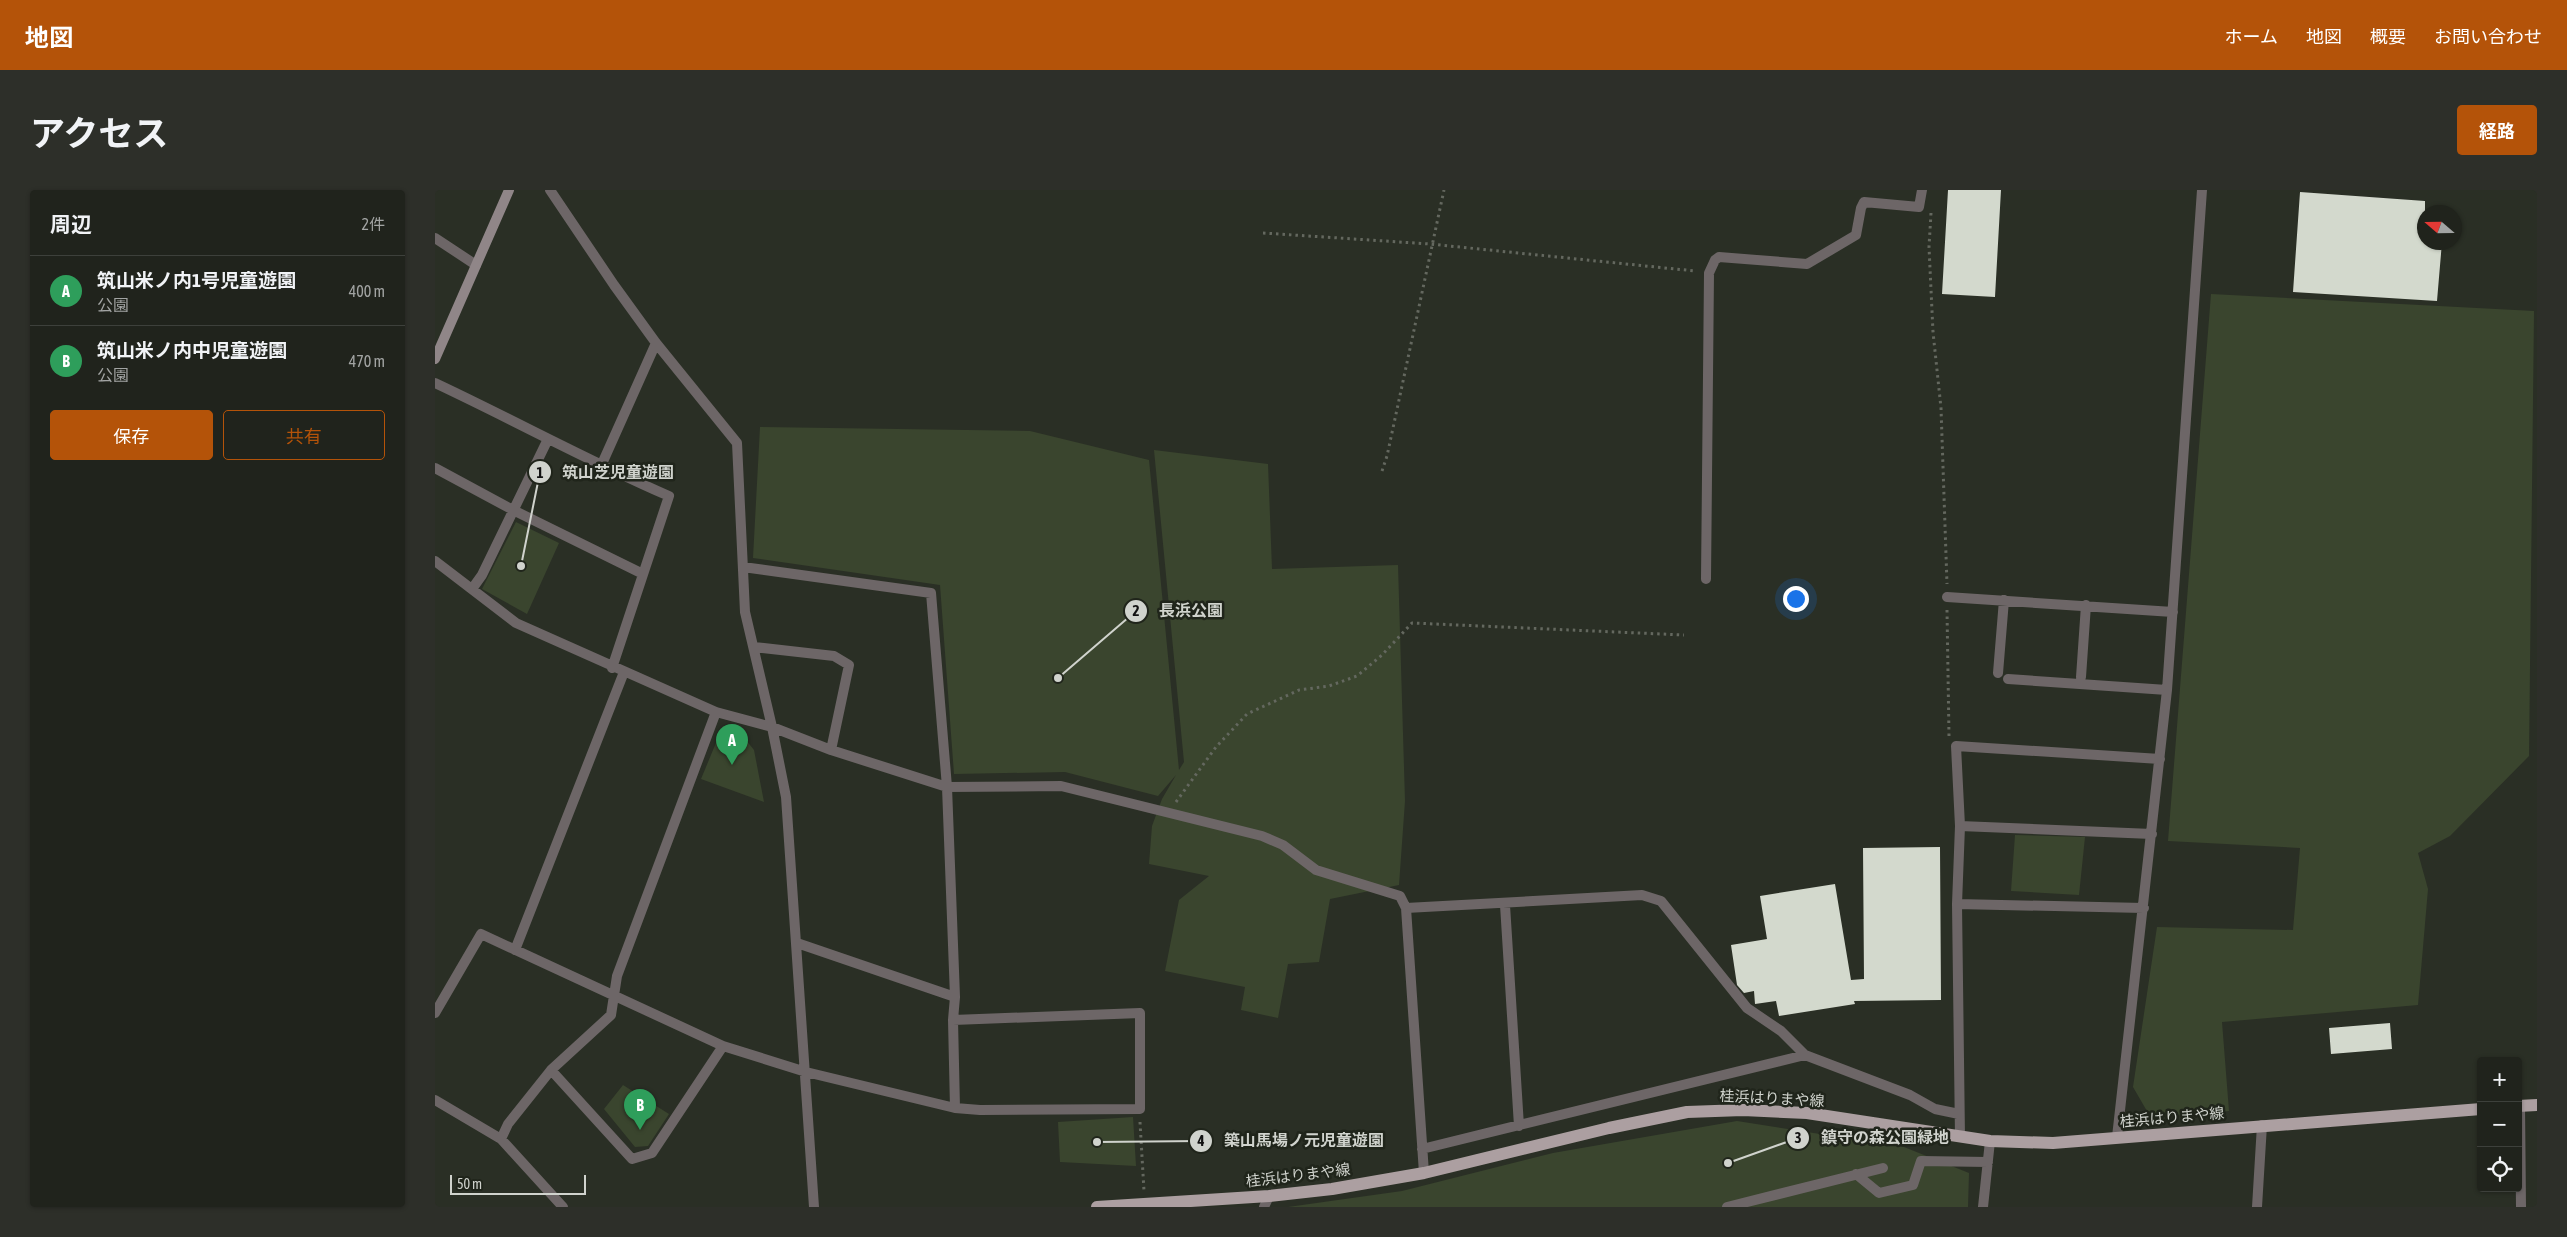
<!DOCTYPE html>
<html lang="ja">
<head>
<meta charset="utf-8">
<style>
	:root { --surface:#20231c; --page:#2d2f29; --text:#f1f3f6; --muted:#a2a4a3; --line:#3d403b; --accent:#b45309 }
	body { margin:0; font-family:"Asap Condensed","Noto Sans JP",sans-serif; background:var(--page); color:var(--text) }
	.controls { position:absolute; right:15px; bottom:15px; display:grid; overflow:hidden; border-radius:5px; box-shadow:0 1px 4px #0004 }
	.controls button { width:45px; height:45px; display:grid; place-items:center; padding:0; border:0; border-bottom:1px solid var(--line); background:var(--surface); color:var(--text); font:25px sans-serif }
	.compass { position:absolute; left:1982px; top:15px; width:45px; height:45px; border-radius:50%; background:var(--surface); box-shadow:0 1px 4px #0004; rotate:290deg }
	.scale { position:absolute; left:15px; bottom:12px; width:136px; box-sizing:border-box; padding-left:5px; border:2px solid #d0d3cd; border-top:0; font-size:14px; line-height:18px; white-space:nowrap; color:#d0d3cd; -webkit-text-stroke:4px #20251b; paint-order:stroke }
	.you { position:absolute; left:1360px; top:408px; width:18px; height:18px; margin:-12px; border:4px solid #fff; border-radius:50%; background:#1a73e8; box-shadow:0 0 0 8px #1a73e833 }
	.badge { display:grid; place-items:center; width:32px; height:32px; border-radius:50%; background:var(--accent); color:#fff; font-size:16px; font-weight:700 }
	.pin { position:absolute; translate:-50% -41px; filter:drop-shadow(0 1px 2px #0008) }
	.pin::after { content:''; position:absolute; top:26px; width:18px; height:15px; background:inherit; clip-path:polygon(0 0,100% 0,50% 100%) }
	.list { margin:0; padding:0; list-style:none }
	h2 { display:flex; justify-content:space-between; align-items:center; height:65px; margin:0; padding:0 20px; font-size:21px }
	h2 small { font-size:16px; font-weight:400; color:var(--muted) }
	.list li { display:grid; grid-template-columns:32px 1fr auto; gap:15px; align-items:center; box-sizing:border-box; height:70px; padding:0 20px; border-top:1px solid var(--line) }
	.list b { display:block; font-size:19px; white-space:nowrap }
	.list p { margin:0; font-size:16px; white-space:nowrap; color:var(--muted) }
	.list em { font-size:16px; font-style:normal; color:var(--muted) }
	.actions { display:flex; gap:10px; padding:15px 20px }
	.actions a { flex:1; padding:11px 0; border:1px solid var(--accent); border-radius:5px; text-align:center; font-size:18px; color:var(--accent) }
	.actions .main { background:var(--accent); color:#fff }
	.icon { flex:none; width:28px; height:28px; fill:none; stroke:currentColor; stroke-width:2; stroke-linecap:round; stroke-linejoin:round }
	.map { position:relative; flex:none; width:2102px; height:1017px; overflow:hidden; border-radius:5px }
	header { display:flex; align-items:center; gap:30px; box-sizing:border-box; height:70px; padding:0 25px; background:var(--accent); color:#fff }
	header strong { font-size:24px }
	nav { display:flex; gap:28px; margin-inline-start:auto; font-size:18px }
	.intro { display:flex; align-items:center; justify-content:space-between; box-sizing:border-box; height:120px; padding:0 30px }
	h1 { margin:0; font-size:35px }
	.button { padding:12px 22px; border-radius:5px; background:var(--accent); color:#fff; font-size:18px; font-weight:700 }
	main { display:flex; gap:30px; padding:0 30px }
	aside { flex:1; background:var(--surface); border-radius:5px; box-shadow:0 1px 4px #0004 }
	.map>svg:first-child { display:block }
	.green { fill:#3a452e }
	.building { fill:#d3d9cd }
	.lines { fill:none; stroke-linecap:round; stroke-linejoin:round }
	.path { stroke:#64685f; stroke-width:3; stroke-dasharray:2.5 4; stroke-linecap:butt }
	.street { stroke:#6d6667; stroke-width:10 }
	.secondary { stroke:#908688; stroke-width:10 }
	.primary { stroke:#ac9fa1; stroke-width:12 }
	.labels { text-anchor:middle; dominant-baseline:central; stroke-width:5; stroke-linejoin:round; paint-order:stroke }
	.street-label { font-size:15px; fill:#d0d3cd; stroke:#20251b }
	.leader { fill:none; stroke:#d0d3cd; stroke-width:2 }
	.callout-dot { fill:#d0d3cd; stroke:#20251b; stroke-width:2 }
	.mark-label { font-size:15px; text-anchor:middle; font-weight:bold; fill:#111 }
	.callout-label { font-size:16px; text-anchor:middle; font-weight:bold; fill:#d0d3cd; stroke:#20251b; stroke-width:5; stroke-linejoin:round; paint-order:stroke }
</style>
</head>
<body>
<header>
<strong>地図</strong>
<nav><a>ホーム</a><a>地図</a><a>概要</a><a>お問い合わせ</a></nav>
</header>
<div class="intro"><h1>アクセス</h1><a class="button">経路</a></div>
<main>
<aside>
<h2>周辺<small>2件</small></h2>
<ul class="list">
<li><span class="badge" style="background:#2e9e5b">A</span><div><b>筑山米ノ内1号児童遊園</b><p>公園</p></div><em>400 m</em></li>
<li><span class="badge" style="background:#2e9e5b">B</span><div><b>筑山米ノ内中児童遊園</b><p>公園</p></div><em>470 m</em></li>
</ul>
<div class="actions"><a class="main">保存</a><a>共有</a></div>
</aside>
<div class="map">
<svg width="2102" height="1017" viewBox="0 0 2102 1017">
	<rect width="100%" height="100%" fill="#2a2f25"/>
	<!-- green -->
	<path class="green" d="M1776 104 2099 121 2094 566 2015 646 1983 663 1993 699 1983 815 1787 832 1794 921 1716 928 1698 897 1722 737 1858 740 1865 658 1733 651Z
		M325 237 595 241 714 270 744 580 749 572 719 260 833 274 837 379 963 375 970 611 964 695 895 709 884 772 853 774 843 828 806 820 810 797 730 781 744 710 774 686 714 674 717 636 727 609 741 585 723 606 630 582 519 584 505 395 318 368Z
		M81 332 124 353 92 424 47 399Z
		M288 536 303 540 319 560 329 612 266 589Z
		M1580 645 1650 647 1644 705 1576 701Z
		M188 895 234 924 213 956 200 957 169 919Z
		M698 927 701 976 625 972 623 932Z
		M1302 931 1469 957 1534 983 1533 1017H853L967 1001 1118 963Z"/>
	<!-- building -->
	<path class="building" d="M1513 0H1566L1560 107 1507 104Z
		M1865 2 1990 11V52H2007L2002 111 1858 102Z
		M1505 657 1506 810 1419 811 1420 814 1344 826 1341 811 1320 814 1319 801 1309 803 1302 795 1296 755 1332 749 1325 706 1400 694 1416 790 1429 789 1428 658Z
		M1955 833 1957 859 1896 864 1894 838Z"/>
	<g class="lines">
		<!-- path -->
		<path class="path" d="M1496 23 1494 57 1498 142 1506 218 1512 394
			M828 43 995 54 1260 81
			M947 281 952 266 1009 0
			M1512 420 1514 546
			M741 612 781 557 812 524 864 500 894 496 922 486 947 465 977 433 1249 445
			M705 932 709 1001"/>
		<!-- street -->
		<path class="street" d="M115 0 179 95 221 153 302 253 310 422 337 537 351 607 379 1017
			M0 48 41 75
			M0 193C79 230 155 272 234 306L177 478
			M166 276 221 153
			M0 278 78 320 208 384
			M0 371 81 433 281 522 337 537 396 560 512 597 626 596 827 646 848 655 881 680 965 706 971 718 989 983
			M308 377 496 403 512 597 520 807 518 830 520 918 545 920 705 919V823L518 830
			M1271 389 1274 83 1280 70 1284 67 1372 74 1421 45 1426 18 1429 12 1484 17 1487 0
			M37 399 47 385 113 249
			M1512 407 1738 422
			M319 457 399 466 414 475 396 560
			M1563 483 1569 410
			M1646 487 1651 415
			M1573 489 1732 500
			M1525 636 1717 644
			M1522 714 1709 718
			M1070 715 1084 936
			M971 718 1207 705 1226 711 1312 818 1346 841 1370 865 1475 905 1500 919 1524 924
			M362 753 520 807
			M80 760 189 482
			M0 823 46 744 288 856 371 882 520 918
			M116 880 197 969 217 963 288 856
			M0 910 66 949 128 1017
			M2085 916 2086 1017
			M1525 947 1522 714 1525 636 1521 556 1725 569
			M1682 947 1732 500 1767 0
			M66 949 73 934 116 880 176 825 182 786 281 522
			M987 959 1370 865
			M1421 984 1444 1003 1478 995 1486 971 1553 972
			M829 1017 834 1006
			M1292 1017 1448 978
			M1548 1017 1555 951
			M1822 1017 1827 935"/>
		<!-- secondary -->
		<path class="secondary" d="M0 169 74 0"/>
		<!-- primary -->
		<path class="primary" d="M2083 916 2102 915
			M662 1017 834 1006 897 999 989 983 1174 938 1252 922 1308 920 1372 923 1555 951 1618 953 2046 919"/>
	</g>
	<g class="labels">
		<!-- street labels -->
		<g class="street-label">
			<text transform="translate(1337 908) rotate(3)">桂浜はりまや線</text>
			<text transform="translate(1737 927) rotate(-5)">桂浜はりまや線</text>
			<text transform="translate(863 985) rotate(-7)">桂浜はりまや線</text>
		</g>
	</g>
	<!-- callouts -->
	<path class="leader" d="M86 376L105 282M623 488L701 421M1293 973L1363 948M662 952L766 951"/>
	<g class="callout-dot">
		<circle cx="86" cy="376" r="5"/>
		<circle cx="623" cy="488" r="5"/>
		<circle cx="1293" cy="973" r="5"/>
		<circle cx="662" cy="952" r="5"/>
		<circle cx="105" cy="282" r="12"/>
		<circle cx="701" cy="421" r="12"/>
		<circle cx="1363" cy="948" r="12"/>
		<circle cx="766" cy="951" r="12"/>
	</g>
	<g class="mark-label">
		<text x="105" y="288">1</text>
		<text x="701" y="426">2</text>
		<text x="1363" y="953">3</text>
		<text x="766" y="956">4</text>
	</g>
	<g class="callout-label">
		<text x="183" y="288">筑山芝児童遊園</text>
		<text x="756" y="426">長浜公園</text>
		<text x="1450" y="953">鎮守の森公園緑地</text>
		<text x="869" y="956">築山馬場ノ元児童遊園</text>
	</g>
</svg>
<div class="controls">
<button>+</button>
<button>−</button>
<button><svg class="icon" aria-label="locate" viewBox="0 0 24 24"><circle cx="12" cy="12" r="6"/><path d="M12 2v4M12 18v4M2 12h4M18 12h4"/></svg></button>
</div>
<svg class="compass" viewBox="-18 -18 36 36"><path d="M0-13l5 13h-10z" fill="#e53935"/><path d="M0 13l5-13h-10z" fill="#a2a4a3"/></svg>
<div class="scale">50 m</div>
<div class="you"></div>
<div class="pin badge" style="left:297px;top:575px;background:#2e9e5b">A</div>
<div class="pin badge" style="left:205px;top:940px;background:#2e9e5b">B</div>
</div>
</main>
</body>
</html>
